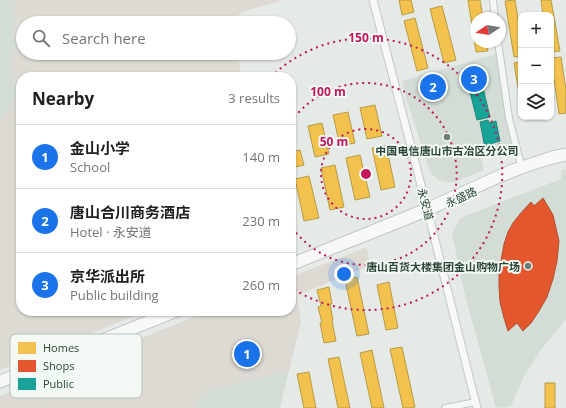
<!DOCTYPE html>
<html lang="en">
<head>
<meta charset="utf-8">
<style>
	:root { --surface:#fff; --page:#f2f2f2; --text:#202124; --muted:#757577; --line:#e0e0e0; --accent:#1a73e8 }
	body { margin:0; font-family:"Open Sans","Noto Sans SC",sans-serif; background:var(--page); color:var(--text) }
	.controls { position:absolute; right:12px; top:12px; display:grid; overflow:hidden; border-radius:8px; box-shadow:0 1px 3px #0004 }
	.controls button { width:36px; height:36px; display:grid; place-items:center; padding:0; border:0; border-bottom:1px solid var(--line); background:var(--surface); color:var(--text); font:20px sans-serif }
	.compass { position:absolute; left:470px; top:12px; width:36px; height:36px; border-radius:50%; background:var(--surface); box-shadow:0 1px 3px #0004; rotate:258deg }
	.you { position:absolute; left:344px; top:274px; width:14px; height:14px; margin:-10px; border:3px solid #fff; border-radius:50%; background:#1a73e8; box-shadow:0 0 0 6px #1a73e833 }
	.badge { display:grid; place-items:center; width:26px; height:26px; border-radius:50%; background:var(--accent); color:#fff; font-size:13px; font-weight:700 }
	.pin { position:absolute; translate:-50% -50%; border:2px solid #fff; box-shadow:0 1px 4px #0006 }
	.list { margin:0; padding:0; list-style:none }
	h2 { display:flex; justify-content:space-between; align-items:center; height:52px; margin:0; padding:0 16px; font-size:17px }
	h2 small { font-size:13px; font-weight:400; color:var(--muted) }
	.list li { display:grid; grid-template-columns:26px 1fr auto; gap:12px; align-items:center; box-sizing:border-box; height:64px; padding:0 16px; border-top:1px solid var(--line) }
	.list b { display:block; font-size:15px; white-space:nowrap }
	.list p { margin:0; font-size:13px; white-space:nowrap; color:var(--muted) }
	.list em { font-size:13px; font-style:normal; color:var(--muted) }
	.icon { flex:none; width:22px; height:22px; fill:none; stroke:currentColor; stroke-width:2; stroke-linecap:round; stroke-linejoin:round }
	.map { position:relative; flex:none; width:566px; height:408px; overflow:hidden }
	.search { position:absolute; background:var(--surface); box-shadow:0 1px 3px #0004; left:16px; top:16px; width:280px; height:44px; display:flex; align-items:center; gap:10px; box-sizing:border-box; padding:0 14px; border-radius:22px; color:var(--muted); font-size:15px }
	.panel { position:absolute; background:var(--surface); box-shadow:0 1px 3px #0004; left:16px; top:72px; width:280px; height:244px; border-radius:16px }
	.map>svg:first-child { display:block }
	.built { fill:#d3ddd6 }
	.green { fill:#dddad4 }
	.homes { fill:#f2c14e; stroke:#b69c46 }
	.shops { fill:#e4572e; stroke:#ac5230 }
	.public { fill:#17a398; stroke:#1d877a }
	.lines { fill:none; stroke-linecap:round; stroke-linejoin:round }
	.minor-casing { stroke:#c1c6c3; stroke-width:8 }
	.major-casing { stroke:#c1c8c4; stroke-width:9 }
	.minor { stroke:#f4f7f5; stroke-width:6 }
	.major { stroke:#f8f8f8; stroke-width:7 }
	.ring { fill:none; stroke:#c2185b; stroke-width:2; stroke-dasharray:2 4 }
	.poi-dot { fill:#6b7f73; stroke:#f3f9f5; stroke-width:1.5 }
	.labels { text-anchor:middle; dominant-baseline:central; stroke-width:4; stroke-linejoin:round; paint-order:stroke }
	.poi-label { font-size:11px; font-weight:bold; fill:#2a4534; stroke:#f3f9f5 }
	.street-label { font-size:11px; fill:#2a4534; stroke:#f3f9f5 }
	.key { fill:#f3f9f5; stroke:#b7c3bb; stroke-width:1 }
	.key-label { font-size:11px; fill:#2a4534 }
	.centre { fill:#c2185b; stroke:#f3f9f5; stroke-width:2 }
	.ring-label { font-size:12px; text-anchor:middle; font-weight:bold; fill:#c2185b; stroke:#f3f9f5; stroke-width:4; stroke-linejoin:round; paint-order:stroke }
</style>
</head>
<body>
<div class="map">
<svg width="566" height="408" viewBox="0 0 566 408">
	<rect width="100%" height="100%" fill="#e5eae7"/>
	<!-- built -->
	<path class="built" d="M0 0H16L14 10 16 19 13 34 16 39V47L11 62 15 85 17 88 16 95 13 103 0 119Z
		M496 54 506 119 512 143 480 154 484 170 456 182H445L438 180 430 172 406 98 402 81Z
		M566 169V319L540 351 524 376 511 406 496 408 466 299 452 234 460 218 561 179V170Z
		M291 311 301 321 280 408H197L196 401 199 397 208 390Z"/>
	<!-- green -->
	<path class="green" d="M16 0H284L245 11 237 16 235 23H23V53H238L241 77H21V311H147L0 370V119L13 103 16 95 17 88 15 85 12 74 11 62 16 47V39L13 34 16 19 14 10Z
		M367 247 370 266 297 295 301 321 289 371 208 390 207 395 199 397 196 401 197 408H0V396L208 311H291V277Z"/>
	<!-- homes -->
	<path class="homes" d="M399 0H411L414 12 402 15Z
		M468 0H480L483 18H476V42H486L488 51 476 52Z
		M515 0 521 38V56L514 57 505 1Z
		M541 0H551L560 51 551 52V15H543Z
		M442 6 456 60 444 63 430 9Z
		M415 18 428 68 417 71 404 21Z
		M561 57 566 90V113L559 114 551 58Z
		M521 62V106L514 63Z
		M375 105 382 136 367 139 360 108Z
		M348 112 355 143 340 146 333 115Z
		M322 123 329 154 315 157 308 126Z
		M386 145 395 187 381 190 372 148Z
		M300 150 304 165 291 168V152Z
		M360 155 370 197 355 200 346 158Z
		M335 165 344 207 330 210 321 168Z
		M309 176 319 218 304 221 295 179Z
		M357 277 369 334 357 336 345 280Z
		M389 282 398 328 386 330 377 285Z
		M329 287 332 304H330L333 320 332 321 336 341 324 343 320 323H322L318 307 321 306 317 290Z
		M402 347 415 407 410 408H403L390 349Z
		M372 350 384 408H372L360 353Z
		M339 357 350 408H338L328 359Z
		M309 372 316 408H304L297 374Z
		M545 383H555V408H545Z"/>
	<!-- shops -->
	<path class="shops" d="M543 198 553 215 559 241 557 261 553 279 547 297 539 311 531 323 523 331 517 323 508 331 504 318 500 302 499 286V272L504 244 508 232 513 223 520 214 531 202 534 206Z"/>
	<!-- public -->
	<path class="public" d="M478 67 483 88 471 91 466 70Z
		M483 88 490 117 477 120 470 92Z
		M488 120 489 123 496 121 500 141 493 143 494 145 485 148 480 122Z"/>
	<g class="lines">
		<defs>
			<path id="minor" d="M493 0 495 18
				M498 42 509 118 521 165
				M445 408 476 402"/>
			<path id="major" d="M373 0 428 212 477 408
				M291 262 426 207 512 168 552 155 566 152
				M291 267C337 248 384 231 430 211 474 191 518 167 566 157
				M0 379 169 311
				M0 384 182 311"/>
		</defs>
		<!-- minor casing -->
		<use href="#minor" class="minor-casing"/>
		<!-- major casing -->
		<use href="#major" class="major-casing"/>
		<!-- minor -->
		<use href="#minor" class="minor"/>
		<!-- major -->
		<use href="#major" class="major"/>
	</g>
	<!-- distance rings -->
	<g class="ring">
		<circle cx="366" cy="174" r="45"/>
		<path d="M291 122A91 91 0 1 1 291 226"/>
		<path d="M271 77A136 136 0 1 1 292 288"/>
	</g>
	<!-- markers -->
	<g class="poi-dot">
		<circle cx="447" cy="137" r="4"/>
		<circle cx="528" cy="266" r="4"/>
	</g>
	<g class="labels">
		<!-- poi labels -->
		<g class="poi-label">
			<text x="447" y="150">中国电信唐山市古冶区分公司</text>
			<text x="520" y="266" text-anchor="end">唐山百货大楼集团金山购物广场</text>
		</g>
		<!-- street labels -->
		<g class="street-label">
			<text transform="translate(461 197) rotate(-24)">永盛路</text>
			<text transform="translate(426 204) rotate(75)">永安道</text>
		</g>
	</g>
	<!-- legend -->
	<rect x="10" y="334" width="132" height="64" rx="6" class="key"/>
	<rect x="18" y="342" width="18" height="12" fill="#f2c14e"/>
	<rect x="18" y="360" width="18" height="12" fill="#e4572e"/>
	<rect x="18" y="378" width="18" height="12" fill="#17a398"/>
	<g class="key-label">
		<text x="43" y="352">Homes</text>
		<text x="43" y="370">Shops</text>
		<text x="43" y="388">Public</text>
	</g>
	<circle cx="366" cy="174" r="6" class="centre"/>
	<g class="ring-label">
		<text x="366" y="42">150 m</text>
		<text x="328" y="96">100 m</text>
		<text x="334" y="146">50 m</text>
	</g>
</svg>
<div class="controls">
<button>+</button>
<button>−</button>
<button><svg class="icon" aria-label="layers" viewBox="0 0 24 24"><path d="M12 4l9 5-9 5-9-5zM3 14l9 5 9-5"/></svg></button>
</div>
<svg class="compass" viewBox="-18 -18 36 36"><path d="M0-13l5 13h-10z" fill="#e53935"/><path d="M0 13l5-13h-10z" fill="#757577"/></svg>
<div class="you"></div>
<div class="pin badge" style="left:247px;top:354px">1</div>
<div class="pin badge" style="left:433px;top:87px">2</div>
<div class="pin badge" style="left:474px;top:79px">3</div>
<div class="search"><svg class="icon" aria-label="search" viewBox="0 0 24 24"><circle cx="10" cy="10" r="6"/><path d="M15 15l6 6"/></svg>Search here</div>
<section class="panel">
<h2>Nearby<small>3 results</small></h2>
<ul class="list">
<li><span class="badge">1</span><div><b>金山小学</b><p>School</p></div><em>140 m</em></li>
<li><span class="badge">2</span><div><b>唐山合川商务酒店</b><p>Hotel · 永安道</p></div><em>230 m</em></li>
<li><span class="badge">3</span><div><b>京华派出所</b><p>Public building</p></div><em>260 m</em></li>
</ul>
</section>
</div>
</body>
</html>
